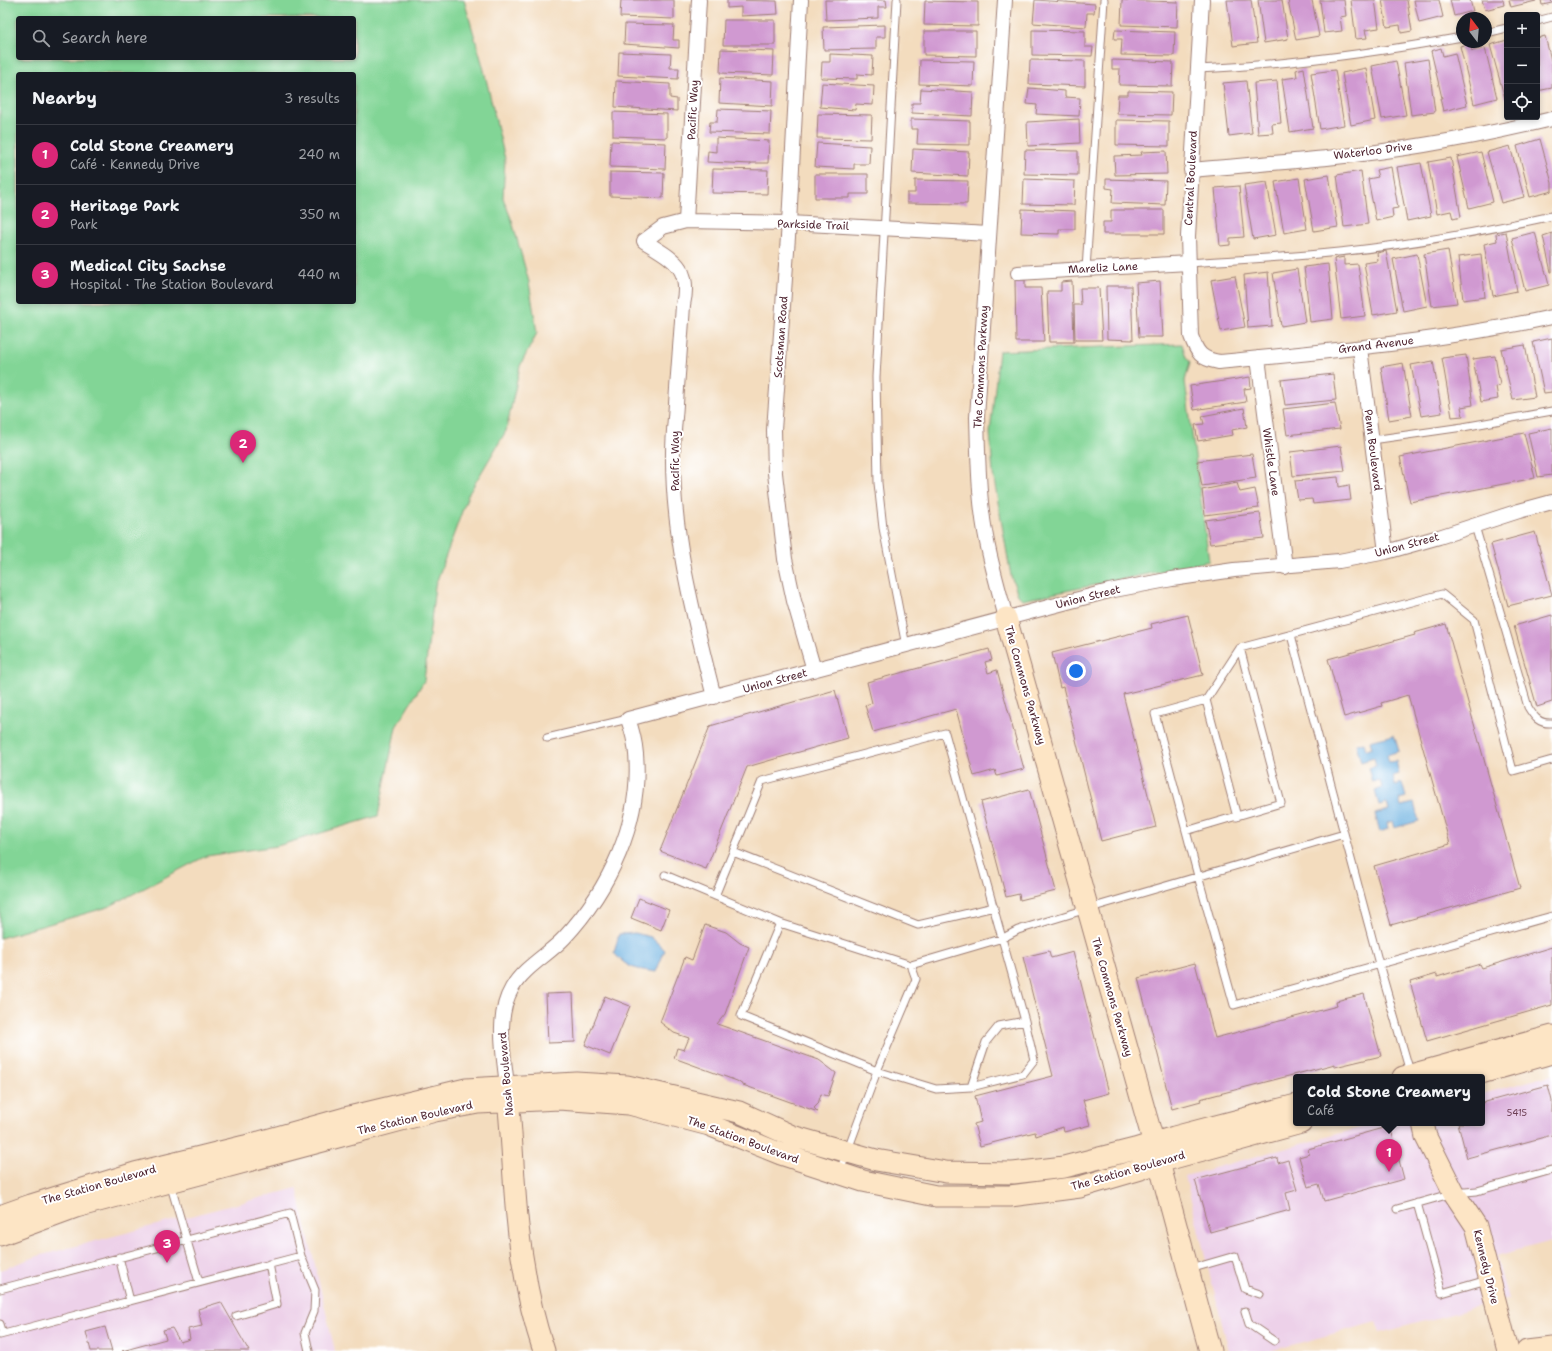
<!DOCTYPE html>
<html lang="en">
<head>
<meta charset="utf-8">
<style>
	:root { --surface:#171b24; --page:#20242c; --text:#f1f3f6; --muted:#9ea1a6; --line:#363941; --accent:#db2777 }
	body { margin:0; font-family:"Shantell Sans",sans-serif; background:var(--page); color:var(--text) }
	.controls { position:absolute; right:12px; top:12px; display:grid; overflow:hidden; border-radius:4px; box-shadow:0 2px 6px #0003 }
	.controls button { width:36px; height:36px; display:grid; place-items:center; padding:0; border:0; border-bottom:1px solid var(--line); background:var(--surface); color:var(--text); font:20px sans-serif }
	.compass { position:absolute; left:1456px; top:12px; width:36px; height:36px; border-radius:50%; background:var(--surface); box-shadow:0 2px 6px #0003; rotate:344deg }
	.you { position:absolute; left:1076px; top:671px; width:14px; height:14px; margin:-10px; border:3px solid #fff; border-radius:50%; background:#1a73e8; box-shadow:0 0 0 6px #1a73e833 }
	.badge { display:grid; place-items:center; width:26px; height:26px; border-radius:50%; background:var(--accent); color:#fff; font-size:13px; font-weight:700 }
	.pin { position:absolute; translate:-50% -33px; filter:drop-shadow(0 1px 2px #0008) }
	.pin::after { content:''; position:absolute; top:21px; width:14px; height:12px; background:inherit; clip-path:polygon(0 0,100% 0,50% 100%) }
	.popup { position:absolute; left:1293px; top:1074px; width:192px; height:52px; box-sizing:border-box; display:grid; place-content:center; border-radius:4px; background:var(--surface); filter:drop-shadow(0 1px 3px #0005); font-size:13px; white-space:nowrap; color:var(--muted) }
	.popup b { font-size:15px; color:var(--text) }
	.popup::after { content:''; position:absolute; left:50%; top:100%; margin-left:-8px; border:8px solid transparent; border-top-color:var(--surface) }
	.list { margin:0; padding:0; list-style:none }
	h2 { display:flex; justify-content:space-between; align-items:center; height:52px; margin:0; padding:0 16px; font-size:17px }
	h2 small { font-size:13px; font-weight:400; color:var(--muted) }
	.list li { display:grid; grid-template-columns:26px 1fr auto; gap:12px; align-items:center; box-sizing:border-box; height:60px; padding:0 16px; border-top:1px solid var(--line) }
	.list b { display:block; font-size:15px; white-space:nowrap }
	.list p { margin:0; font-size:13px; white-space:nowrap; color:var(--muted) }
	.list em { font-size:13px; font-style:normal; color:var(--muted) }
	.icon { flex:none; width:22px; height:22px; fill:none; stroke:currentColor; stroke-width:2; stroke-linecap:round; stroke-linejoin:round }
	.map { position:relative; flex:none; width:1552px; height:1351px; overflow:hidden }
	.search { position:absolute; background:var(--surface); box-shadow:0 2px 6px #0003; left:16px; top:16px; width:340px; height:44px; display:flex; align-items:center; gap:10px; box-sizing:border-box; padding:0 14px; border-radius:4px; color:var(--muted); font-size:15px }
	.panel { position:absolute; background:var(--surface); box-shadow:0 2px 6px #0003; left:16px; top:72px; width:340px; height:232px; border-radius:4px }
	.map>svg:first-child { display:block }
	.built { fill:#edd1e9 }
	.green { fill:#82d596; stroke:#667a60; fill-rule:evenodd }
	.water { fill:#6ab0e0; stroke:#5a6886 }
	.building { fill:#d099d1 }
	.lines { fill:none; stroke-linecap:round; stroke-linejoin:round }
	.lane-casing { stroke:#9e7e74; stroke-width:9 }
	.street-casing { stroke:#9e7e74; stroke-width:16 }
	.secondary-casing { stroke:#9e7e74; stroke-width:23 }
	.lane { stroke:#fff; stroke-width:7 }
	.street { stroke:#fff; stroke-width:14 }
	.secondary { stroke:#fde5c5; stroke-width:21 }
	.labels { text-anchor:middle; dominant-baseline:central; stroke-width:4; stroke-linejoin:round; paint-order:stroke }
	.number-label { font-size:9px; fill:#6c3e54 }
	.street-label { font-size:11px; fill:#4a1f2b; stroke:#fff }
</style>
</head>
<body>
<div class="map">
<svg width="1552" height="1351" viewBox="0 0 1552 1351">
	<rect width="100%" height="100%" fill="#fff"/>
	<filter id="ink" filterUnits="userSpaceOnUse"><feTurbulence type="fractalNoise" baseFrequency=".025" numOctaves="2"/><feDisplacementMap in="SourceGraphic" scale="8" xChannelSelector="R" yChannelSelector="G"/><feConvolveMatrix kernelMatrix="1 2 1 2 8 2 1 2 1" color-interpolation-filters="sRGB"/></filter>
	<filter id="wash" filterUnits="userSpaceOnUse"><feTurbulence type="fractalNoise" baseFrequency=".012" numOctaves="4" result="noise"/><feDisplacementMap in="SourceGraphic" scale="16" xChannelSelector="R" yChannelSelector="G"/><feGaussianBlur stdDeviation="0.9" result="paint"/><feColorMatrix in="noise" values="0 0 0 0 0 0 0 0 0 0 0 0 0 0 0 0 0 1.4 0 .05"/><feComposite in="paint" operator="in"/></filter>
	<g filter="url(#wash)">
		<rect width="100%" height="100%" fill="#f3dcbe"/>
		<!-- built -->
		<path class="built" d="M1552 1075V1241L1496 1256 1508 1299 1380 1333 1376 1322 1270 1351H1229L1185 1176 1378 1123H1482V1094Z
			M297 1188 335 1351H0V1270L38 1256Z"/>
		<!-- green -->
		<path class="green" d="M0 0H464L483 66 505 159 503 198 512 221 529 282 537 333 520 366 506 431 468 495 435 586 424 681 396 727 378 816 277 846 206 856 108 907 0 938ZM18 18H354V58H18ZM18 74H354V302H18Z
			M1182 344 1186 357 1190 362 1185 381 1209 561 1023 600 1018 595 1011 576 993 474 990 433 999 351Z"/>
		<!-- water -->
		<path class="water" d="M1394 735 1399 751 1387 755 1389 762 1396 761 1399 774 1393 776 1395 785 1402 783 1406 797 1399 799 1401 806 1414 803 1419 821 1394 828 1392 821 1387 823 1388 829 1380 832 1375 814 1389 810 1387 803 1379 805 1375 791 1382 788 1380 780 1372 782 1368 768 1376 766 1374 758 1361 762 1356 744 1364 743 1366 750 1372 748 1370 741Z
			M635 933 651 937 665 950 656 972C636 969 628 969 614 953L619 934Z"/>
		<g id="blocks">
			<!-- building -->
			<path class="building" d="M621 0H674V19L620 17Z
				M727 0 777 1 778 14 741 16V7L727 8Z
				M825 0H886L887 7H878V18L826 20Z
				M1035 0 1095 4 1094 13H1087L1086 27 1033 23Z
				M1122 0 1178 2 1177 27 1121 25Z
				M1227 0H1251L1257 43 1233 46Z
				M1258 0H1282L1288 39 1264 43Z
				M1288 0H1312L1319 36 1296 40Z
				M1320 0H1344L1346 16 1340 17 1342 31 1324 33Z
				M1351 0H1375L1379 28 1365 30 1367 38 1356 39Z
				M1382 0H1407L1412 31 1401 33 1400 25 1387 27Z
				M1414 0H1439L1443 17 1419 23Z
				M1450 0H1470L1473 11 1454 16Z
				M1482 0H1503L1504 5 1485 10Z
				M1509 0H1536V1L1511 7Z
				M1541 0H1551L1552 3 1542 5Z
				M925 1 978 2V26L924 25Z
				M724 20H775V45H723Z
				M625 24 674 25 673 40H679V48L624 44Z
				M885 25V37H876V49L824 50 823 27Z
				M1032 30 1085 31V47H1093L1092 56 1032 55Z
				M1115 30 1175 32 1174 56 1121 55 1122 39H1114Z
				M924 31H976V56L924 55Z
				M1545 36 1552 64V88L1537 91V38Z
				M1507 40V98L1505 99 1490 45Z
				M1470 43 1472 51 1485 48 1497 98 1474 104 1460 46Z
				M1441 48 1443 56 1455 53 1467 105 1443 111 1440 98H1442L1431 51Z
				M721 49 774 51 773 75 720 73Z
				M619 52 671 54 670 68H679L678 79 618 76Z
				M830 54 873 56 872 75 857 74V79L821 78 822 62H830Z
				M1428 59 1435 112 1411 115 1404 63Z
				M920 60 974 61 973 86 919 84Z
				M1030 60 1085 61V86L1029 84Z
				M1112 60 1173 62 1172 86 1119 85 1120 69H1112Z
				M1396 61 1406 115 1382 119 1372 66Z
				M1304 68 1313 128 1290 132 1282 79 1297 77 1296 70Z
				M1366 68 1375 120 1351 125 1342 73Z
				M1335 70 1344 125 1320 129 1311 73Z
				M720 78 773 81 772 106 719 103Z
				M616 81 670 84V98L677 99V111L615 107Z
				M1246 81 1252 133 1229 136 1223 83Z
				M1277 81 1281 123 1272 124 1273 133 1258 134 1254 83Z
				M822 83 874 86 873 105 856 104 855 110 820 107Z
				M1029 88 1065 91V97L1080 98 1079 116 1036 114 1037 105 1027 104Z
				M921 89 973 92 972 116 912 113V103H920Z
				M1128 91 1172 92 1171 115 1117 114 1118 95H1128Z
				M718 109 771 111 770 134 709 132 710 122H717Z
				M613 112 667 114V138L613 136Z
				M818 114 872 115 871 139 817 138Z
				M911 119 970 121V145L917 144 918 129H911Z
				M1079 119 1080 143 1028 146 1027 122Z
				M1116 120 1169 121V146L1116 145Z
				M716 138 769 141 768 163H751V164L707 162 708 151 716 152Z
				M1540 139 1552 183V191L1530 197 1517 146Z
				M611 141 666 143 665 169 610 167Z
				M817 143 870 146 869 164H854V169L815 167Z
				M1510 146 1524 197 1501 203 1487 152Z
				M913 149 969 152 968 176 912 173Z
				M1025 150 1078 151V175L1024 174Z
				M1166 151 1167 174 1115 175 1114 156 1142 155 1141 152Z
				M1481 152 1493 202 1469 208 1457 157Z
				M1451 158 1461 217 1453 219 1451 211 1437 214 1428 162Z
				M1421 163 1431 216 1407 221 1397 167Z
				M1391 167 1398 208 1392 209 1393 217 1376 221 1368 179 1378 177 1376 170Z
				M713 169 768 170 767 194 712 193Z
				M1361 171 1368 224 1344 227 1337 175Z
				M610 172 664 173 663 198 610 196Z
				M815 174H868V194H850V198H815Z
				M1329 175 1338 227 1314 231 1305 179Z
				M1299 178 1307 229 1284 233 1275 182Z
				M1024 179 1075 181 1074 205 1023 204Z
				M1106 179 1166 181 1165 205 1112 203 1113 189 1106 188Z
				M915 180 968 181 967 204 907 203V193H915Z
				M1267 182 1276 235 1253 239 1244 185Z
				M1239 186 1244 237 1230 238V245L1220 246 1215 188Z
				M1022 209 1075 211V229H1059V234L1021 233Z
				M1111 210H1164V234H1103V222H1111Z
				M1506 232 1517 291 1493 296 1484 244 1497 241 1496 234Z
				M1535 232 1549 285 1525 291 1512 238Z
				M1552 233V272H1551L1543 236Z
				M1448 250 1457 303 1432 306 1424 254Z
				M1386 251 1397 311 1373 315 1364 263 1378 261 1377 253Z
				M1417 254 1427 306 1403 311 1393 259Z
				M1481 254 1485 297 1463 300 1458 257Z
				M1344 257V265L1358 264 1365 316 1341 319 1334 259Z
				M1328 264 1333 319 1310 322 1304 267Z
				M1297 269 1305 322 1281 326 1273 273Z
				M1268 272 1272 326 1248 328 1244 275Z
				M1235 276 1245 327 1221 331 1211 280Z
				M1015 280H1025V288H1041L1044 342H1016Z
				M1072 281 1074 342H1049L1047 291H1061V282Z
				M1160 281 1163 337H1139L1136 283Z
				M1106 286H1131L1133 340 1107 339Z
				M1080 288H1099L1102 340H1075L1074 305H1081Z
				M1552 338V392L1544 393 1533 342Z
				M1525 345 1535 397 1513 400 1501 349Z
				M1466 355 1473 405 1461 407 1463 416 1452 417 1442 358Z
				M1495 356 1500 385 1496 386 1498 399 1481 402 1473 359Z
				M1433 361 1442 413 1421 416 1411 365Z
				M1403 363 1412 416 1389 420 1381 367Z
				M1333 374 1336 400 1285 405 1281 380Z
				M1250 377 1251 388 1244 389 1246 402 1194 410 1190 386Z
				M1335 403 1340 429 1287 435 1283 409Z
				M1244 408 1247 427 1232 430 1233 435 1198 441 1195 425 1204 424 1202 416Z
				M1552 428V475L1538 477 1528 433Z
				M1524 433 1535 478 1410 502 1400 457Z
				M1341 446 1345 471 1293 476 1290 452Z
				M1252 454 1256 478 1202 486 1197 461Z
				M1338 477 1339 487 1349 485 1351 500 1313 504 1312 499 1298 500 1295 481Z
				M1237 483 1240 492 1255 489 1259 508 1205 515 1202 490Z
				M1260 513 1264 538 1210 544 1205 520Z
				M1535 532 1552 595 1508 606 1491 544Z
				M1188 615 1203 675 1123 694 1156 827 1101 841 1063 687 1060 688 1052 653 1152 628 1151 624Z
				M1552 615V702L1537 707 1514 626Z
				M1446 624 1520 888 1391 925 1374 866 1450 844 1408 695 1381 703 1382 706 1344 717 1328 659 1415 635 1414 633Z
				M989 649 992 660 985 662 988 673 997 670 1024 769 997 776 995 770 974 776 956 709 873 732 865 705 872 703 867 682Z
				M835 690 848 738 747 767 706 869 660 851 710 726Z
				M1029 789 1056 891 1020 900 1019 894 1006 897 981 802Z
				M639 898 669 910 661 930 631 918Z
				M705 925 726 932 740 943 749 947 725 1014 717 1024 819 1060 836 1073 828 1096 821 1094 818 1104 814 1108 818 1112 743 1085 737 1081 674 1058 677 1048 684 1050 689 1038 674 1033 660 1022 685 957 692 960Z
				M1552 947V1005L1427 1041 1410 982 1437 974V977L1480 964 1482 968Z
				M1049 951 1051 958 1073 952 1109 1093 1083 1100 1090 1125 1064 1132 1063 1127 1036 1136 1035 1132 980 1146 974 1124 981 1122 975 1096 1053 1076 1023 957Z
				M1195 963 1215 1038 1337 1006 1336 1001 1364 994 1381 1056 1335 1067V1064L1200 1099 1201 1101 1172 1109 1138 978Z
				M573 993 575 1042 548 1043 546 994Z
				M605 996 630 1006 610 1055 585 1045Z
				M1548 1085 1552 1101V1135L1467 1158 1458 1123H1482V1103Z
				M1390 1126 1404 1179 1324 1201 1319 1184 1308 1187 1299 1157 1309 1154 1308 1149Z
				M1277 1158 1278 1163 1288 1160 1297 1190 1286 1193 1290 1210 1210 1232 1195 1180Z
				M221 1302 249 1351H122L166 1339 163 1330 172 1328 180 1342 190 1339 188 1329 202 1326 198 1309Z
				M105 1327 112 1351H91L86 1332Z"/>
		</g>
	</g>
	<g filter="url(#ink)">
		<use href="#blocks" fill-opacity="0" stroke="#9e7e74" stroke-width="1"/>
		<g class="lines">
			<defs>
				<path id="lane" d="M897 0 876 377 878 483 883 528 906 646
					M1537 21 1552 17
					M1486 33 1507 28
					M1197 69C1287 65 1374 53 1462 37
					M1188 263C1231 260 1275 258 1318 254 1397 247 1475 233 1552 216
					M1086 269 1104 0
					M1372 440 1463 427 1552 411
					M1475 526 1528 707C1534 717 1539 724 1552 723
					M1291 635 1379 964 1410 1072
					M1206 700 1237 817
					M547 738 628 719
					M1552 760 1513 771 1474 620 1442 594 1240 648 1206 700 1155 714 1198 876 1234 1005 1552 916
					M1186 831 1281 803 1240 648
					M733 852 918 925 994 907
					M665 875 780 923
					M715 896 762 781 945 733 1025 1021 1034 1060 1023 1074 971 1087 936 1089 877 1071 916 979 911 965
					M971 1087 986 1042 999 1026 1025 1021
					M840 1171 877 1071 741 1016 780 923 911 965 1003 938 1018 930 1087 909 1344 834
					M170 1183 199 1282
					M1417 1203 1442 1293 1487 1280
					M1397 1209 1454 1193 1477 1191 1552 1170
					M119 1257 130 1301
					M1190 1269 1235 1256 1245 1289 1260 1294
					M0 1289 290 1213 301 1256
					M1245 1311 1249 1324 1274 1341
					M236 1316 277 1304 269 1264
					M0 1324 3 1334
					M0 1335 301 1256 315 1290 314 1311 305 1333 309 1351"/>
				<path id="street" d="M801 0 789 223 774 430 775 473 785 559 794 601 814 670
					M1005 0 977 417C978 448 978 480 982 511 986 547 997 583 1006 618
					M1202 0 1188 236 1191 336C1197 353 1201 359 1219 362 1331 351 1443 341 1552 317
					M1191 170C1269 163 1347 158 1424 145 1467 138 1510 129 1552 119
					M686 221 699 0
					M1018 273 1188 263
					M1360 348 1386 552
					M1258 358 1285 567
					M714 697C694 617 672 536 673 453 673 437 675 420 676 404 678 371 681 338 683 305 692 266 672 259 644 241L663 227 686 221 789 223 989 234
					M507 1086C504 1055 495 1017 512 988 524 967 548 955 564 938 609 890 642 821 636 754 635 742 632 730 628 719L1109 591 1172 579 1234 570 1339 561 1386 552 1439 537 1519 511 1552 502"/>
				<path id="secondary" d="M1006 618 1154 1144 1210 1351
					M1403 1077 1552 1036
					M1467 1077 1552 1053
					M507 1089C514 1148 513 1209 524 1268 528 1296 535 1324 544 1351
					M1423 1123 1426 1137 1454 1193 1476 1226 1508 1351
					M0 1216 31 1205 135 1173 245 1146 345 1118 466 1089 577 1083 627 1086 739 1112 792 1136 876 1160 946 1172 1013 1173 1064 1167 1135 1149 1174 1137 1296 1105
					M0 1235 76 1207 435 1111 478 1103 559 1099 629 1104 709 1125 781 1154 863 1181 936 1196H1010L1080 1187 1141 1169 1159 1162 1301 1123
					M1527 1351 1552 1348"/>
			</defs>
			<!-- lane casing -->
			<use href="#lane" class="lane-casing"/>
			<!-- street casing -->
			<use href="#street" class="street-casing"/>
			<!-- secondary casing -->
			<use href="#secondary" class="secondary-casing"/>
			<!-- lane -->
			<use href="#lane" class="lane"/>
			<!-- street -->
			<use href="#street" class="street"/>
			<!-- secondary -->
			<use href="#secondary" class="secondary"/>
		</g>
	</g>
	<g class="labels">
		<!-- number labels -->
		<g class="number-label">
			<text x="1517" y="1113">5415</text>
		</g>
		<!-- street labels -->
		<g class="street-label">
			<text transform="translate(693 110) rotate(-87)">Pacific Way</text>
			<text transform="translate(1373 151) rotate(-7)">Waterloo Drive</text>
			<text transform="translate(1191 178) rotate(-87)">Central Boulevard</text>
			<text transform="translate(813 225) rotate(2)">Parkside Trail</text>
			<text transform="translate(1103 268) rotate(-3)">Mareliz Lane</text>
			<text transform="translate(781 337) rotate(-86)">Scotsman Road</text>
			<text transform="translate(1376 345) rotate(-7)">Grand Avenue</text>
			<text transform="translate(981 367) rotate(-87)">The Commons Parkway</text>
			<text transform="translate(1373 450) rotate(83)">Penn Boulevard</text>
			<text transform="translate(675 461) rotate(-90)">Pacific Way</text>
			<text transform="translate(1271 462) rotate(82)">Whistle Lane</text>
			<text transform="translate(1407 545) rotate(-15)">Union Street</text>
			<text transform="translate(1088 597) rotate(-14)">Union Street</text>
			<text transform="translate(775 681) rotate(-15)">Union Street</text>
			<text transform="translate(1025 685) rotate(74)">The Commons Parkway</text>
			<text transform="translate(1112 997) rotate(74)">The Commons Parkway</text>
			<text transform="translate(506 1074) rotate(-95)">Nash Boulevard</text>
			<text transform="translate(415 1118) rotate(-13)">The Station Boulevard</text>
			<text transform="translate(743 1140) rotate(20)">The Station Boulevard</text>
			<text transform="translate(1128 1171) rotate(-16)">The Station Boulevard</text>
			<text transform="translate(99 1185) rotate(-16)">The Station Boulevard</text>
			<text transform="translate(1486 1267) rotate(76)">Kennedy Drive</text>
		</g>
	</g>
</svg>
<div class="controls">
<button>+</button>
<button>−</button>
<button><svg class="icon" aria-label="locate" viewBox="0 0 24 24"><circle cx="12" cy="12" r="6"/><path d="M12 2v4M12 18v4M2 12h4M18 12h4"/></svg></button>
</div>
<svg class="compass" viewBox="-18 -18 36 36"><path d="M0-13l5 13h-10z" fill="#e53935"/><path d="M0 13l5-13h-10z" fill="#9ea1a6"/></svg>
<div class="you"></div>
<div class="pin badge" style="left:1389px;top:1172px">1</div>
<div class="popup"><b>Cold Stone Creamery</b>Café</div>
<div class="pin badge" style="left:243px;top:463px">2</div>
<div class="pin badge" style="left:167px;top:1263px">3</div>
<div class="search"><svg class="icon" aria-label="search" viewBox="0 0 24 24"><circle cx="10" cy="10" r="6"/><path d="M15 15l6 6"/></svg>Search here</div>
<section class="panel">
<h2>Nearby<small>3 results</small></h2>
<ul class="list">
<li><span class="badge">1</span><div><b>Cold Stone Creamery</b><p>Café · Kennedy Drive</p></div><em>240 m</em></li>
<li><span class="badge">2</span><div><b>Heritage Park</b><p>Park</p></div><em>350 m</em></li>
<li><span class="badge">3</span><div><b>Medical City Sachse</b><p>Hospital · The Station Boulevard</p></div><em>440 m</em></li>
</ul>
</section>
</div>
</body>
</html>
